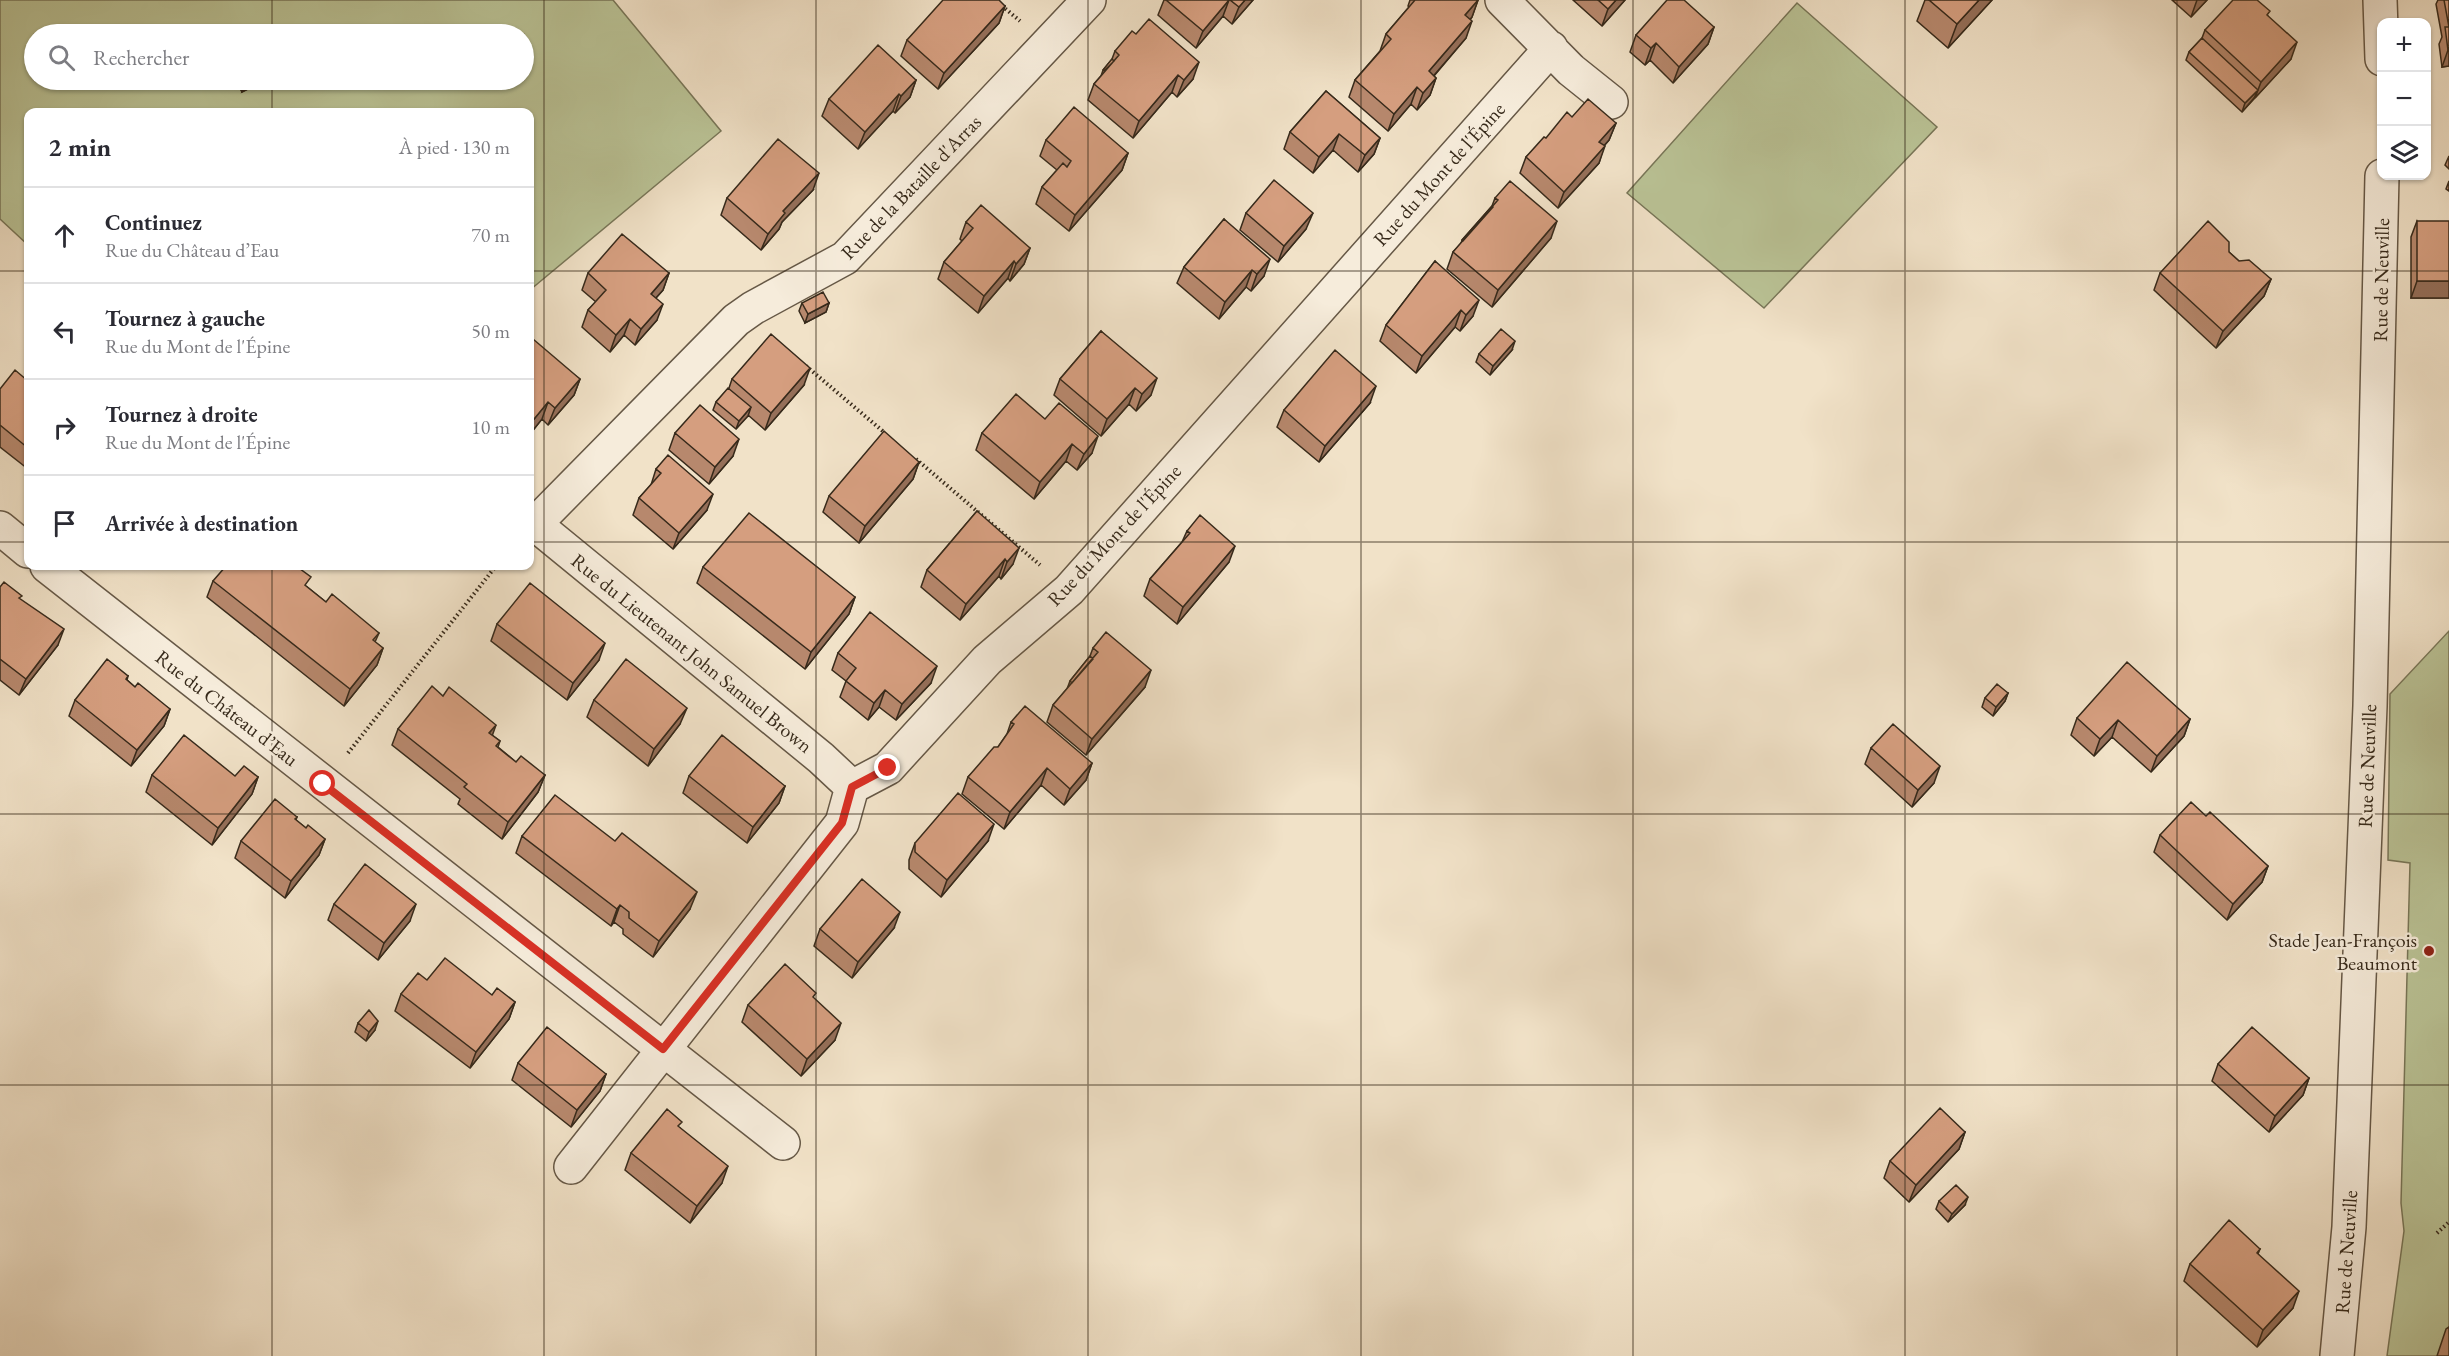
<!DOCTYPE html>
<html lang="fr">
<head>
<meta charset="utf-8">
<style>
	:root { --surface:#fff; --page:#f2f2f3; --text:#2b2b33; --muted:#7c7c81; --line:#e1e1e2 }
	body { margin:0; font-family:"EB Garamond",serif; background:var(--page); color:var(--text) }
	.controls { position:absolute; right:18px; top:18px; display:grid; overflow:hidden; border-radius:12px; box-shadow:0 2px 4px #0004 }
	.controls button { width:54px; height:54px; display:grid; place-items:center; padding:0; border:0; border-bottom:2px solid var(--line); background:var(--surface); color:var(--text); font:30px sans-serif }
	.stop { position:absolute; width:18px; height:18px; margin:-14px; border:4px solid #d93025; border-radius:50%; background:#fff }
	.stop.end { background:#d93025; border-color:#fff; box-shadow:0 2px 6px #0008 }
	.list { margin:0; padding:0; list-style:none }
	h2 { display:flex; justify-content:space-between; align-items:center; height:78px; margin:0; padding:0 24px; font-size:26px }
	h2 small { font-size:20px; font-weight:400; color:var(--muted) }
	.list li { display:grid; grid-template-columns:39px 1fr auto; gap:18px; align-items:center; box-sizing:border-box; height:96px; padding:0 24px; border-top:2px solid var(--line) }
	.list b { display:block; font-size:22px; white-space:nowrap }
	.list p { margin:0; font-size:20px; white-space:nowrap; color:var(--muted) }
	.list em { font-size:20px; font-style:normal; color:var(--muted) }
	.icon { flex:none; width:33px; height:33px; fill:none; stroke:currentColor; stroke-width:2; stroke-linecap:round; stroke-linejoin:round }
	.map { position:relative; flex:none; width:2449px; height:1356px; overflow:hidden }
	.search { position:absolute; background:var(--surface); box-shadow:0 2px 4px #0004; left:24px; top:24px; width:510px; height:66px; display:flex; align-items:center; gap:15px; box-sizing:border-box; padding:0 21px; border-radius:33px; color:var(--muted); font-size:22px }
	.panel { position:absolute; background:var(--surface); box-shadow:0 2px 4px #0004; left:24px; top:108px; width:510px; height:462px; border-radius:12px }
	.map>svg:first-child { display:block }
	.green { fill:#bac396; stroke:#787658; stroke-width:1.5; fill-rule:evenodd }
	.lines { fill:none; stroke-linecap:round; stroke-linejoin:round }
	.minor-casing { stroke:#665846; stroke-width:36 }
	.path { stroke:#372a1b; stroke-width:4; stroke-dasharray:1.5 3; stroke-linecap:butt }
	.minor { stroke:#f6ecdb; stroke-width:33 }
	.wall { fill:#b7886d; stroke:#372a1b; stroke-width:1.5 }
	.shaded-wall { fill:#956f59; stroke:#372a1b; stroke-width:1.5 }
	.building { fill:#d59e7f; stroke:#372a1b; stroke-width:1.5 }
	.route { stroke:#d93025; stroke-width:8 }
	.grid { fill:none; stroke:#372a1b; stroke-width:1.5; stroke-opacity:0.55 }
	.poi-dot { fill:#8f2418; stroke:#f6ecdb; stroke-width:2 }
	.labels { text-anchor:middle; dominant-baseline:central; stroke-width:5; stroke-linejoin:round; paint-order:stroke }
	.street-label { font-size:20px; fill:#372a1b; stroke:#f6ecdb }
	.poi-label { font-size:20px; fill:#372a1b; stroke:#f6ecdb; text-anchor:end }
</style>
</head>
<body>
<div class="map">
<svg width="2449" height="1356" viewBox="0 0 2449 1356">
	<rect width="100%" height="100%" fill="#f1e2c8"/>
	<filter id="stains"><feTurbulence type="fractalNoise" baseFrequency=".00333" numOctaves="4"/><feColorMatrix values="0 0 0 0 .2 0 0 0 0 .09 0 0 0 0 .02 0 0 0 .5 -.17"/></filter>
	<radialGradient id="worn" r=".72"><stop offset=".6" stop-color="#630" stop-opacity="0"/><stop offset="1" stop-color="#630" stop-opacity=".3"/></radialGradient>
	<!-- green -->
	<path class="green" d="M0 0H613L721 131 530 290V112H28V245L0 219ZM34 34H524V80H34Z
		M1797 3 1937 127 1764 308 1627 193Z
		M2449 631V1356H2387L2404 1231 2401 1203 2410 863 2388 860 2390 694Z"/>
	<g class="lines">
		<defs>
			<path id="minor" d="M1502 0 1571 70 1611 102
				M2380 0 2382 59
				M530 520 821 758 852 787
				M535 524 736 320 753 308 845 258 1089 0
				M0 528 28 551
				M47 566 783 1143
				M571 1167 842 823 852 787 888 768 987 660 1069 590 1551 48
				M2337 1356 2349 1227 2370 706 2382 176"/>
		</defs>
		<!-- minor casing -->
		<use href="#minor" class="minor-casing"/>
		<!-- path -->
		<path class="path" d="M995 0 1020 21
			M806 366 885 433
			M916 459 1040 565
			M348 753 496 566
			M2437 1233 2449 1222"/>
		<!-- minor -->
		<use href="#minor" class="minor"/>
	</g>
	<!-- wall -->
	<path class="wall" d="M1164 0H1253L1232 24 1223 16 1196 48 1158 15Z
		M1410 0H1478L1472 17 1470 20 1466 38 1434 76 1436 78 1430 95 1417 110 1411 104 1388 131 1349 97 1355 80 1380 51 1386 34 1409 7 1408 6Z
		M1573 0H1625L1602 26Z
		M1925 0H1992L1948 48 1917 21Z
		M2172 0H2207L2191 17Z
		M2438 0H2449V66L2442 67 2439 44 2442 37 2436 4Z
		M1005 6 999 23 938 89 901 56 907 40Z
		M2268 16 2291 59 2242 112 2186 60 2189 52 2202 38 2205 30Z
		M1714 27 1708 44 1673 83 1650 60 1645 65 1630 52 1636 35Z
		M1115 51 1193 79 1177 97 1172 92 1133 138 1088 100 1094 84 1101 76 1103 70 1112 59Z
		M235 80H260L258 84 242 92Z
		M916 80 910 97 895 113 893 111 858 149 822 116 829 99Z
		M1326 91 1380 138 1374 154 1358 172 1333 150 1313 173 1284 149 1290 132Z
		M1572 117 1616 123 1609 140 1604 146 1599 163 1558 208 1520 173 1526 157Z
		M1046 140 1128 153 1122 170 1069 231 1036 204 1042 187 1057 170 1040 156Z
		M2449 156V169L2445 165Z
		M2449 181V191L2446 189Z
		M813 190 782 222 779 229 761 250 721 215 727 198Z
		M1495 198 1551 238 1492 307 1447 269 1453 252 1461 244 1462 240 1492 206Z
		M1246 213 1306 229 1278 262 1240 230Z
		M1224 219 1264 276 1251 291 1246 287 1219 319 1177 283 1184 267Z
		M2417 221 2449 298H2411V237Z
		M966 222 1030 248 1024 264 1010 281 1008 278 978 313 938 279 944 262 962 241 960 239Z
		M2229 252 2239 261 2271 279 2264 296 2216 348 2154 290 2160 273Z
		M1435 261 1473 316 1460 331 1455 327 1416 373 1380 341 1386 325Z
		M588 273H669L663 290 656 298 657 320 635 345 624 335 610 352 582 327 588 310 596 302 582 290Z
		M802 303H829L826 312 805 323 799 311Z
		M1101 331 1151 395 1136 411 1129 404 1101 436 1054 395 1060 379Z
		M530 343 580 379 574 395 548 425 542 419 530 434Z
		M1512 350 1490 375 1476 362 1479 354Z
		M732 379 804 385 765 430 748 415 736 429 713 410 716 402 729 388Z
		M28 381V469L0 447V389Z
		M1370 403 1319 462 1277 427 1284 410Z
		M1045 419 1092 453 1077 470 1066 461 1034 499 976 450 982 433Z
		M675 433 733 456 709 484 669 450Z
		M919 462 913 479 859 543 823 512 829 496Z
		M656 469 707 510 673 549 633 515 639 498 651 485Z
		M977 511 1013 564 1001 579 999 576 960 620 921 587 927 570Z
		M1187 531 1229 562 1177 624 1144 596 1150 579 1182 542Z
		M703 567 855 597 849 614 805 669 697 583Z
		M213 581 307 587 326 602 379 633 375 642 383 648 377 665 344 706 207 597Z
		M0 587 20 599 58 645 19 695 0 680Z
		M497 624 599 660 567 700 491 641Z
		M1093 648 1145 687 1086 755 1047 722 1053 705 1067 689 1070 681 1090 656Z
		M838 653 931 683 896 720 879 707 868 720 840 697 846 681 832 670Z
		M128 676 127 680 135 687 170 709 164 726 131 766 69 716 75 700Z
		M2008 693 2005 701 1993 716 1982 707 1985 698Z
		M594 700 680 724 648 766 587 717Z
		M2077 718 2190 719 2184 736 2151 772 2112 737 2094 756 2071 735Z
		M1011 722 1092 763 1086 780 1064 805 1041 785 1004 829 962 794 968 777 998 747 1007 734Z
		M398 729 492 735 500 741 498 747 516 762 545 775 538 792 502 839 458 804 460 799 392 745Z
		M1871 748 1934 783 1912 807 1865 764Z
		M152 775 258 777 252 794 212 845 146 792Z
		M689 776 785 786 779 803 747 843 683 793Z
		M2206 816 2268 866 2262 882 2227 920 2154 852 2160 835Z
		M297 817 296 820 306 828 325 839 319 855 285 898 235 858 241 841Z
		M522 836 690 909 653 957 623 934V929L614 922 611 926 516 853Z
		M988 841 941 897 909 869V860L915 843Z
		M334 904 410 921 378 960 328 920Z
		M894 928 852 978 814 946 820 929Z
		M427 980 492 995 515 1002 509 1019 470 1068 395 1011 401 994Z
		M814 999 835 1040 801 1076 742 1022 748 1005Z
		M358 1023 375 1030 366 1041 355 1032Z
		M518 1063 606 1074 600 1091 571 1127 512 1080Z
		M2218 1064 2309 1078 2303 1095 2269 1132 2212 1081Z
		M680 1128 722 1183 690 1223 625 1170 631 1153Z
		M1965 1132 1959 1149 1909 1202 1884 1178 1890 1161Z
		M1939 1201 1965 1205 1948 1222 1936 1209Z
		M2260 1249 2258 1254 2293 1308 2257 1347 2184 1281 2190 1264Z
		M2449 1327V1356H2437L2446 1329Z"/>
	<!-- shaded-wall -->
	<path class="shaded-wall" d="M1229 0 1223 16 1196 48 1203 31Z
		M1245 0H1253L1232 24 1239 7Z
		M1478 0 1472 17 1459 32 1465 15Z
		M1616 0H1625L1602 26 1608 9Z
		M1979 0H1992L1948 48 1957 24Z
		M2197 0H2207L2191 17Z
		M1005 6 999 23 938 89 944 73Z
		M1472 21 1466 38 1423 88 1429 71Z
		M1714 27 1708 44 1673 83 1679 67Z
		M2297 42 2291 59 2255 98 2261 82Z
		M1656 43 1650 60 1645 65 1651 48Z
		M2448 50H2449V66L2442 67Z
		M1199 62 1193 79 1177 97 1184 80Z
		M1178 75 1172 92 1133 138 1139 121Z
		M1436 78 1430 95 1417 110 1423 93Z
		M253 80H260L258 84 242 92 245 84Z
		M916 80 910 97 895 113 901 96Z
		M1417 87 1411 104 1388 131 1394 114Z
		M2258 90 2254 98 2242 112 2245 103Z
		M899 94 893 111 858 149 865 132Z
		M1616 123 1609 140 1593 158 1599 142Z
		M1339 134 1333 150 1313 173 1319 157Z
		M1380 138 1374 154 1358 172 1365 155Z
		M1605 146 1599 163 1558 208 1564 192Z
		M1128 153 1122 170 1069 231 1075 215Z
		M819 173 813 190 782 222 779 229 761 250 768 234 783 211Z
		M1313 213 1306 229 1278 262 1284 246Z
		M1557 221 1551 238 1492 307 1498 290Z
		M1030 248 1024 264 1010 281 1016 264Z
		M1270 259 1264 276 1251 291 1257 274Z
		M1014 261 1008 278 978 313 984 296Z
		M1252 270 1246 287 1219 319 1225 302Z
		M669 273 663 290 645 310 651 294Z
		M2271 279 2264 296 2216 348 2223 331Z
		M2417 281H2449V298H2411Z
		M1479 300 1473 316 1460 331 1466 315Z
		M829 303 826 312 805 323 808 314Z
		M663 304 657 320 635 345 641 329Z
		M1461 310 1455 327 1416 373 1422 356Z
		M630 319 624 335 610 352 616 335Z
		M1515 341 1512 350 1490 375 1493 366Z
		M810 368 804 385 765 430 771 413Z
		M1157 378 1151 395 1136 411 1142 394Z
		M580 379 574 395 548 425 555 408Z
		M1376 386 1370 403 1319 462 1325 446Z
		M1135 388 1129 404 1101 436 1107 419Z
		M548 402 542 419 530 434V424Z
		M751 407 748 416 736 429 739 421Z
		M1098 436 1092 453 1077 470 1084 454Z
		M739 439 733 456 709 484 715 467Z
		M1072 444 1066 461 1034 499 1040 482Z
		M919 462 913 479 859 543 865 526Z
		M713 494 707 510 673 549 679 533Z
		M1235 546 1229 562 1177 624 1183 607Z
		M1019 548 1013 564 1001 579 1007 562Z
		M1005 559 999 576 960 620 966 604Z
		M855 597 849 614 805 669 811 652Z
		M64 629 58 645 19 695 26 679Z
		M605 643 599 660 567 700 573 683Z
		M383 648 377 665 344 706 350 689Z
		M937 666 931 683 896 720 902 704Z
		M1151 670 1145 687 1086 755 1092 739Z
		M885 690 879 707 868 720 874 703Z
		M2008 693 2005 701 1993 716 1996 707Z
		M687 708 680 724 648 766 654 749Z
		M170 709 164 726 131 766 137 750Z
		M2190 719 2184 736 2151 772 2157 756Z
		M2118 720 2112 737 2094 756 2100 739Z
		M496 725 490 742 489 733Z
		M1092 763 1086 780 1064 805 1070 789Z
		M1940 766 1934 783 1912 807 1918 790Z
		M1047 768 1041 785 1004 829 1010 812Z
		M545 775 538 792 502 839 508 822Z
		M258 777 252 794 212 845 218 828Z
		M785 786 779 803 747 843 753 827Z
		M994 824 988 841 941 897 947 880Z
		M325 839 319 855 285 898 291 881Z
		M2268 866 2262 882 2227 920 2233 904Z
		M697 892 690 909 653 957 659 941Z
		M416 904 410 921 378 960 384 943Z
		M620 905 614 922 611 926 617 909Z
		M900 912 894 928 852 978 858 962Z
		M515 1002 509 1019 470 1068 476 1052Z
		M378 1021 375 1030 366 1041 369 1032Z
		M841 1023 835 1040 801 1076 807 1059Z
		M606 1074 600 1091 571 1127 577 1110Z
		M2309 1078 2303 1095 2269 1132 2275 1116Z
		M1965 1132 1959 1149 1909 1202 1916 1185Z
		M728 1166 722 1183 690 1223 697 1206Z
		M1968 1197 1965 1205 1948 1222 1952 1214Z
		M2299 1291 2293 1308 2257 1347 2263 1330Z"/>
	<!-- building -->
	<path class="building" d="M943 0H999L1005 6 944 73 907 40Z
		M1166 0H1229L1203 31Z
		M1230 0H1245L1239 7Z
		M1415 0H1478L1465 15 1472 21 1429 71 1436 78 1423 93 1417 87 1394 114 1355 80 1391 39 1386 34Z
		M1598 0H1616L1608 9Z
		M1667 0H1684L1714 27 1679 67 1656 43 1651 48 1636 35Z
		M1929 0H1979L1957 24Z
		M2233 0H2257L2270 11 2267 15 2297 42 2261 82 2205 30Z
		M2444 0H2449V50H2448L2445 27H2449Z
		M1149 19 1199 62 1184 80 1178 75 1139 121 1094 84 1119 55 1115 51 1132 31 1136 34Z
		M2202 38 2258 90 2245 103 2189 52Z
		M878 45 916 80 901 96 899 94 865 132 829 99Z
		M1112 59 1114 61 1104 71 1103 70Z
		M242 80H253L245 84Z
		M1326 91 1380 138 1365 155 1339 134 1319 157 1290 132Z
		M1588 99 1616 123 1599 142 1605 146 1564 192 1526 157 1544 137 1546 138 1567 112 1572 117Z
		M1074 107 1128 153 1075 215 1042 187 1063 163 1067 167 1071 161 1046 140Z
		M778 139 819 173 783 211 785 213 768 234 727 198Z
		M1274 180 1313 213 1284 246 1246 213Z
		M1510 181 1557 221 1498 290 1453 252 1498 200 1495 198Z
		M981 205 1030 248 1016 264 1014 261 984 296 944 262 973 228 966 222Z
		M1492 206 1493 207 1463 241 1462 240Z
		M1224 219 1270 259 1257 274 1252 270 1225 302 1184 267Z
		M2208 221 2229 242V252L2239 261 2249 260 2271 279 2223 331 2160 273Z
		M2417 221H2449V281H2417Z
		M622 234 669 273 651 294 663 304 641 329 630 319 616 335 588 310 606 290 588 273Z
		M1435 261 1479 300 1466 315 1461 310 1422 356 1386 325Z
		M823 292 829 303 808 314 802 303Z
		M1501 329 1515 341 1493 366 1479 354Z
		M1101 331 1157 378 1142 394 1135 388 1107 419 1060 379Z
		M771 334 810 368 771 413 732 379Z
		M533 339 580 379 555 408 548 402 530 424V343Z
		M1335 350 1376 386 1325 446 1284 410Z
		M15 370 28 381V448L0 425V389Z
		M728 388 751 407 739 421 716 402Z
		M1016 394 1045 419 1059 403 1098 436 1084 454 1072 444 1040 482 982 433Z
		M700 405 739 439 715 467 675 433Z
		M884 431 919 462 865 526 829 496Z
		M668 455 713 494 679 533 639 498 661 473 656 469Z
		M977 511 1019 548 1007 562 1005 559 966 604 927 570Z
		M749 513 855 597 811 652 703 567Z
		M1200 515 1235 546 1183 607 1150 579 1190 533 1187 531Z
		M226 566H296L311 577 305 585 326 602 332 594 379 633 373 640 383 648 350 689 213 581Z
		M4 582 22 596 19 598 64 629 26 679 0 659V587Z
		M530 583 605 643 573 683 497 624Z
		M870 612 937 666 902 704 885 690 874 703 846 681 856 668 838 653Z
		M1106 632 1151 670 1092 739 1053 705 1098 652 1093 648Z
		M1090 656 1093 659 1072 683 1070 681Z
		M107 659 128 676 126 679 135 687 138 683 170 709 137 750 75 700Z
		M626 659 687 708 654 749 594 700Z
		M2127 662 2190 719 2157 756 2118 720 2100 739 2077 718Z
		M1997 684 2008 693 1996 707 1985 698Z
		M432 686 443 696 449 687 496 725 489 733 500 741 496 746 516 762 521 756 545 775 508 822 464 787 467 784 398 729Z
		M1025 706 1092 763 1070 789 1047 768 1010 812 968 777 994 747H998L1014 724 1011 722Z
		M1893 724 1940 766 1918 790 1871 748Z
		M184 735 235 776 244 766 258 777 218 828 152 775Z
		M722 735 785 786 753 827 689 776Z
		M958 793 994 824 947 880 915 852V843Z
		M555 795 615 841 622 833 697 892 659 941 629 918V912L620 905 617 909 522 836Z
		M275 799 297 817 295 819 306 828 308 825 325 839 291 881 241 841Z
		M2191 802 2206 816 2210 812 2268 866 2233 904 2160 835Z
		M365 864 416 904 384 943 334 904Z
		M862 879 900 912 858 962 820 929Z
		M445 958 492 995 497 988 515 1002 476 1052 401 994 418 973 427 980Z
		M785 964 816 993 813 997 841 1023 807 1059 748 1005Z
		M369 1010 378 1021 369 1032 358 1023Z
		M547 1027 606 1074 577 1110 518 1063Z
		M2252 1027 2309 1078 2275 1116 2218 1064Z
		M1940 1108 1965 1132 1916 1185 1890 1161Z
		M667 1109 682 1122 678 1126 728 1166 697 1206 631 1153Z
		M1956 1185 1968 1197 1952 1214 1939 1201Z
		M2229 1220 2260 1249 2257 1253 2299 1291 2263 1330 2190 1264Z"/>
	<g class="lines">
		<!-- route -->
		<path class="route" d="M323 784 663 1049 842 823 852 787 888 768"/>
	</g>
	<!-- grid -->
	<path class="grid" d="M272 0V34M544 0V1356M816 0V1356M1088 0V1356M1361 0V1356M1633 0V1356M1905 0V1356M2177 0V1356M272 80V112M0 271H28M530 271H2449M0 542H28M530 542H2449M272 566V1356M0 814H2449M0 1085H2449"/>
	<!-- markers -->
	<circle class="poi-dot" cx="2429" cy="951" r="6"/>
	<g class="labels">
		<!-- street labels -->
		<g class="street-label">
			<text transform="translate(1439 174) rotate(-48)">Rue du Mont de l'Épine</text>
			<text transform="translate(911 187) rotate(-46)">Rue de la Bataille d'Arras</text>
			<text transform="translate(2381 280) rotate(-89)">Rue de Neuville</text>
			<text transform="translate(1114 535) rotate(-47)">Rue du Mont de l'Épine</text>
			<text transform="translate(692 653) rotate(39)">Rue du Lieutenant John Samuel Brown</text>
			<text transform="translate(227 708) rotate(38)">Rue du Château d’Eau</text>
			<text transform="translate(2367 766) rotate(-88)">Rue de Neuville</text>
			<text transform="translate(2346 1252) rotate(-86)">Rue de Neuville</text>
		</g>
		<!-- poi labels -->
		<g class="poi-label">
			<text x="2417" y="940">Stade Jean-François<tspan x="2417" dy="23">Beaumont</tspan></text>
		</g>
	</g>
	<rect width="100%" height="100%" filter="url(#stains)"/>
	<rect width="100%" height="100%" fill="url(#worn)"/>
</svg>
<div class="controls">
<button>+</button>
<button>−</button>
<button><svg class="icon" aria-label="layers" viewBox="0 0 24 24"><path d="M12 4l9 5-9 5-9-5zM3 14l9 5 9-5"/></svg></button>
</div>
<div class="stop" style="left:323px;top:784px"></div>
<div class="stop end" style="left:888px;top:768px"></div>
<div class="search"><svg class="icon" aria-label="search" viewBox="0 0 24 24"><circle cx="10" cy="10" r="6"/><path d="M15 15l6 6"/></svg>Rechercher</div>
<section class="panel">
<h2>2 min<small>À pied · 130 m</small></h2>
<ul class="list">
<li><svg class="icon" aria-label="ahead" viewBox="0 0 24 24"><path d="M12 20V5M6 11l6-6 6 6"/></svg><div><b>Continuez</b><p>Rue du Château d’Eau</p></div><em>70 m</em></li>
<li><svg class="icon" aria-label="left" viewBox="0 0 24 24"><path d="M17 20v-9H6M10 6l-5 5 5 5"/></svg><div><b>Tournez à gauche</b><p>Rue du Mont de l'Épine</p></div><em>50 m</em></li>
<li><svg class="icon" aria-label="right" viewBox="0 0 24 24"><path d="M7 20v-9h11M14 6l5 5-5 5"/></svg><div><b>Tournez à droite</b><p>Rue du Mont de l'Épine</p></div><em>10 m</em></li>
<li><svg class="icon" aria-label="arrive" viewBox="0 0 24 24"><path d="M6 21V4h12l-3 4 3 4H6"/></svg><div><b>Arrivée à destination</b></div></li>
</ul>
</section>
</div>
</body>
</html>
